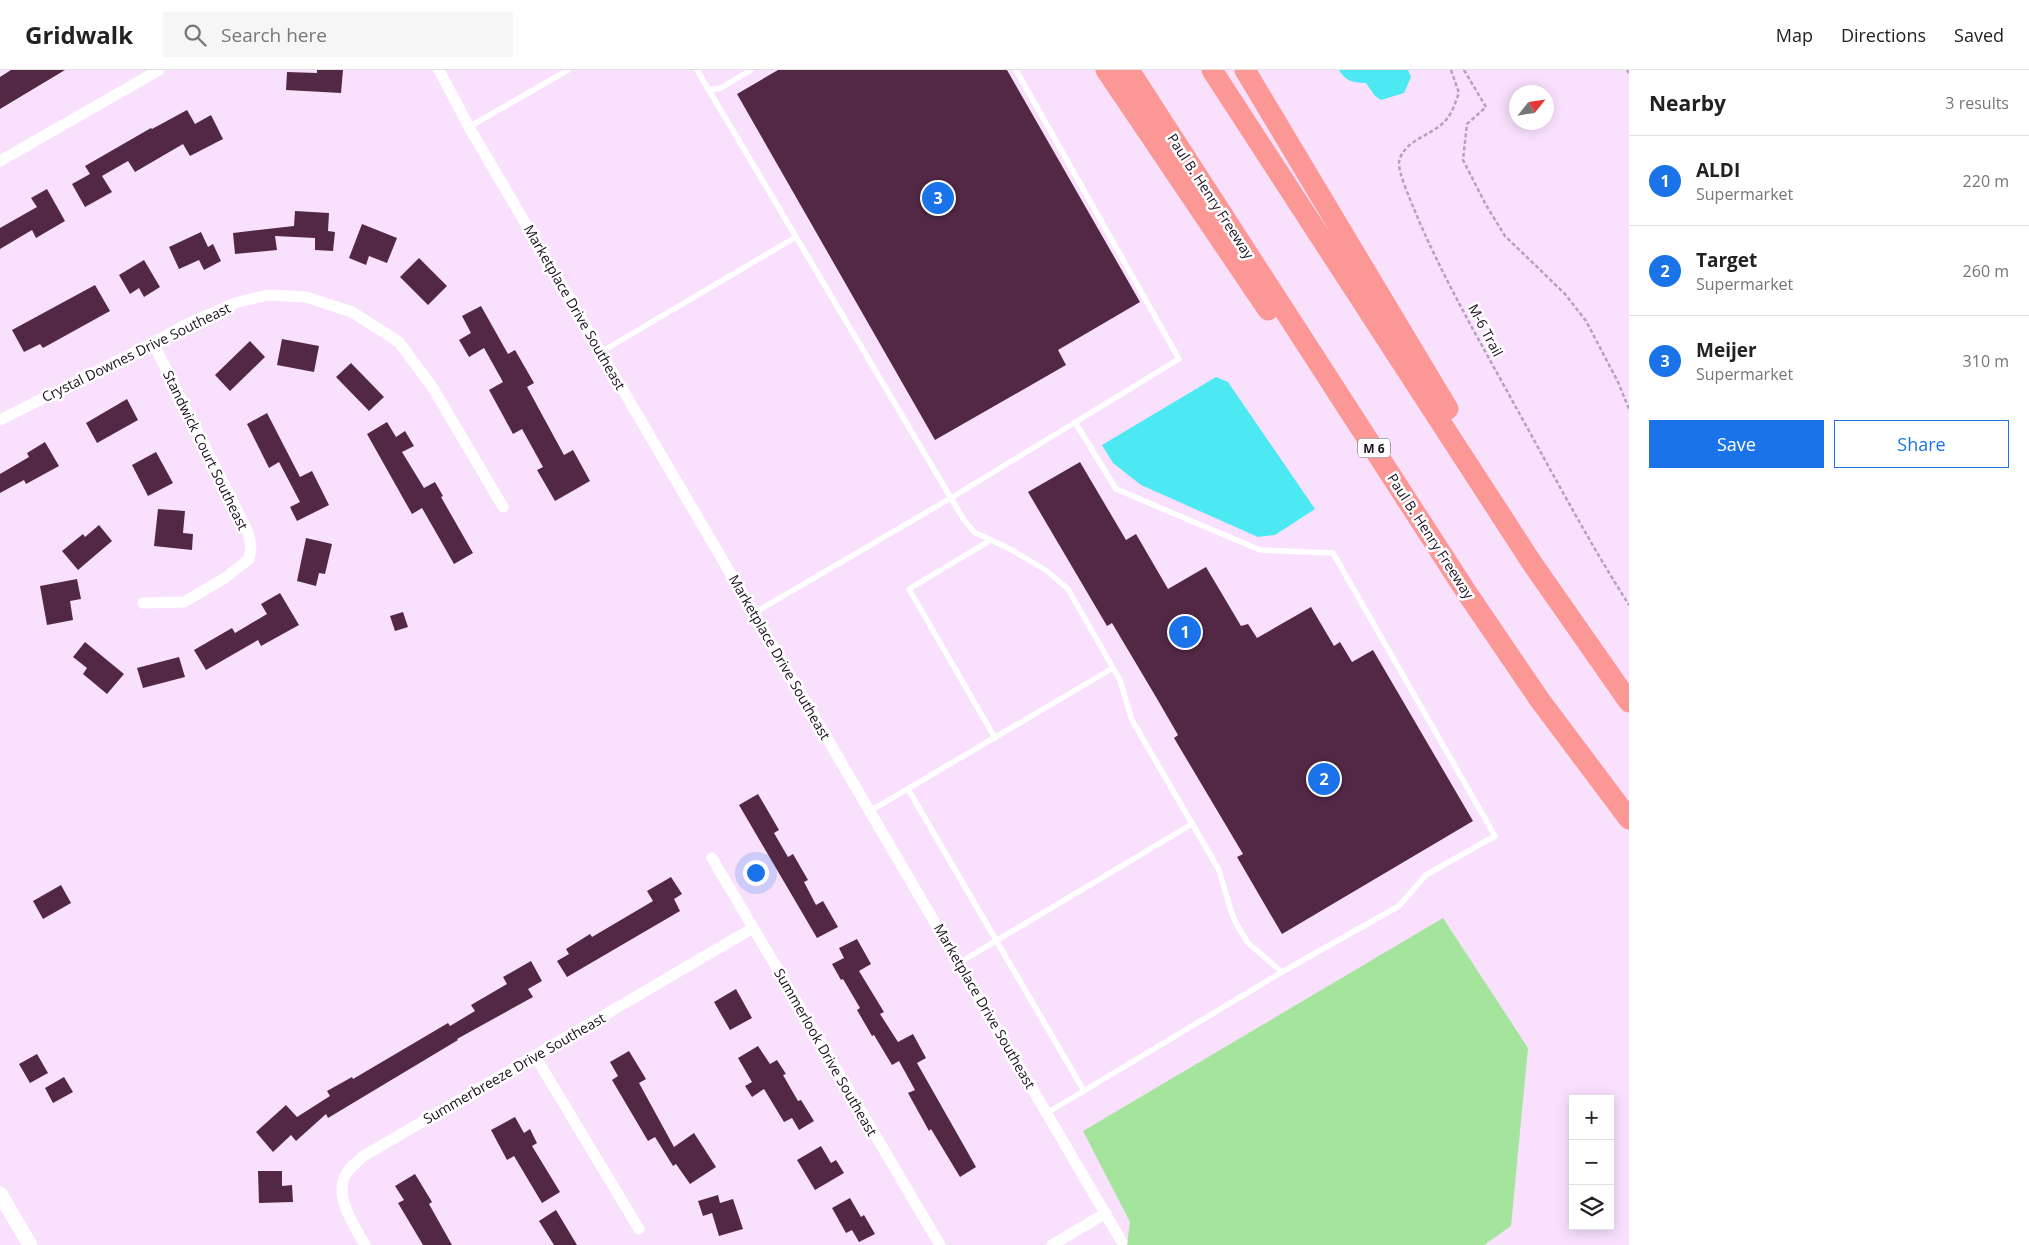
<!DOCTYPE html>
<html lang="en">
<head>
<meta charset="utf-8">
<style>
	:root { --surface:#fff; --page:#f6f6f6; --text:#222; --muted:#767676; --line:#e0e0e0; --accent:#1a73e8 }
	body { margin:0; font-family:"Open Sans",sans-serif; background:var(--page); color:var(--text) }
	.controls { position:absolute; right:15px; bottom:15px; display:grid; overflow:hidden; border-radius:0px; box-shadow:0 2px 12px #0003 }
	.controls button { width:45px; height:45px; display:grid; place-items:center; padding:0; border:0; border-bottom:1px solid var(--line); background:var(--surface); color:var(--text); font:25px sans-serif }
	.compass { position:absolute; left:1509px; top:15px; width:45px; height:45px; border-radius:50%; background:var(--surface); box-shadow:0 2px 12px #0003; rotate:60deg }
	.you { position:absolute; left:755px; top:802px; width:18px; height:18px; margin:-12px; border:4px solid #fff; border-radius:50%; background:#1a73e8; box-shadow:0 0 0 8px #1a73e833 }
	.badge { display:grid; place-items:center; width:32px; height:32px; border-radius:50%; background:var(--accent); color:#fff; font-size:16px; font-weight:700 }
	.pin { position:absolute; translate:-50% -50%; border:2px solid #fff; box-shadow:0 1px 5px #0006 }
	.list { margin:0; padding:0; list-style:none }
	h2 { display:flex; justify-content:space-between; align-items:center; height:65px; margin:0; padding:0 20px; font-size:21px }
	h2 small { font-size:16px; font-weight:400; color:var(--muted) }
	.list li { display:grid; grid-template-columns:32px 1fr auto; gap:15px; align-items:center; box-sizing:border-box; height:90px; padding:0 20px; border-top:1px solid var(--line) }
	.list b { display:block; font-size:19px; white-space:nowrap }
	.list p { margin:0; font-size:16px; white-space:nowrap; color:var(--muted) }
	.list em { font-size:16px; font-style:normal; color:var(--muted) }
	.actions { display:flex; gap:10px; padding:15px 20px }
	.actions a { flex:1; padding:11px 0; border:1px solid var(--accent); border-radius:0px; text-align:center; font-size:18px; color:var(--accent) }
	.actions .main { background:var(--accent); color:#fff }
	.icon { flex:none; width:28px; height:28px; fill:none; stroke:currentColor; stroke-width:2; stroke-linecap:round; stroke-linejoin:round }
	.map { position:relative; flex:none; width:1629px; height:1175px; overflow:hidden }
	header { display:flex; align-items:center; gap:30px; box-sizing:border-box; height:70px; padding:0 25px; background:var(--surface); border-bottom:1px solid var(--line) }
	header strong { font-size:24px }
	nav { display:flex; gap:28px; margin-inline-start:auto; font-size:18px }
	.search { width:350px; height:45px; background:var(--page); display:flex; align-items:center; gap:12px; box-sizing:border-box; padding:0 18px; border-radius:0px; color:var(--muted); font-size:19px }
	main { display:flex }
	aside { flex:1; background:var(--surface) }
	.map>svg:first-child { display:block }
	.green { fill:#a5e49c }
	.water { fill:#4de9f3 }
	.building { fill:#532845 }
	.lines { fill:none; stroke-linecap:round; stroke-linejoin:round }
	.path { stroke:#b6a1ba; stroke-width:2.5; stroke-dasharray:4 2.5; stroke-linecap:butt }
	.service { stroke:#fff; stroke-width:5.5 }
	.minor { stroke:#fff; stroke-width:11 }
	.tertiary { stroke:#fff; stroke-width:15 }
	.motorway { stroke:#fb9795; stroke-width:21 }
	.labels { text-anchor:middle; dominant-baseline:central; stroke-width:5; stroke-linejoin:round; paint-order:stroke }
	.shield { fill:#fff; stroke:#615763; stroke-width:1 }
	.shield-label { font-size:12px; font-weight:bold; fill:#1d0f20 }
	.street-label { font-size:14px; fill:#1d0f20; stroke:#fff }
</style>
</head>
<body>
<header>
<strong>Gridwalk</strong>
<div class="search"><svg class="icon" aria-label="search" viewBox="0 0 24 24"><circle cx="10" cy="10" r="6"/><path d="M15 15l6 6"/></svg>Search here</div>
<nav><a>Map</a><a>Directions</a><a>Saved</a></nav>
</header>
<main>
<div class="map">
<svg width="1629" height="1175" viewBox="0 0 1629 1175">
	<rect width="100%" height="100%" fill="#f9e1fe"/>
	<!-- green -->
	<path class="green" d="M1443 848 1528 978 1511 1156 1484 1175H1127L1130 1152 1083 1061Z"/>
	<!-- water -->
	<path class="water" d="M1339 0H1408L1411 7 1404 23 1381 30 1375 26 1366 13C1354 13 1345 11 1339 0Z
		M1216 307 1228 312 1315 439 1275 465 1258 467 1141 415 1113 393 1102 375Z"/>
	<!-- building -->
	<path class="building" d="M11 0H65L0 39V7Z
		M317 0H343L341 23 286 20 287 2 317 3Z
		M778 0H1007L1140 232 1058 280 1066 295 935 370 737 24Z
		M187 40 195 54 211 45 223 69 190 86 183 74 135 102 128 91 102 106 112 122 85 137 72 114 90 104 85 96 151 58 152 59Z
		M47 119 65 151 36 168 32 160 0 179V158L37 137 31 128Z
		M295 141 329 143 328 161 335 162 333 181 315 180V168L275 166 277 180 235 184 233 163 294 156Z
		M362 154 397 168 387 193 369 186 366 195 349 188Z
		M201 162 208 177 213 174 221 191 204 200 199 190 179 199 169 177Z
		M419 188 447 216 428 235 400 207Z
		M144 190 160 217 144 227 139 218 130 224 119 205Z
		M95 215 110 241 43 278 40 274 24 282 12 260Z
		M481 236 508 284 515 280 534 313 527 317 564 385 573 380 590 411 555 431 537 400 543 397 522 359 513 364 489 320 503 312 484 278 469 287 459 270 471 263 462 246Z
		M282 269 319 276 314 302 277 295Z
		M250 271 265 287 230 321 215 305Z
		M351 293 384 327 369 341 336 307Z
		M127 329 138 350 97 373 86 353Z
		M267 343 300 407 312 401 329 435 297 451 290 437 300 432 279 392 269 398 247 354Z
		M387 352 396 367 405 361 414 376 402 382 424 418 435 412 443 426 441 427 473 483 454 494 422 438 412 444 367 364Z
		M45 372 59 396 26 414 24 410 0 423V404L29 387 27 383Z
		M156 382 173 413 148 426 132 395Z
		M1080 392 1126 470 1136 464 1168 519 1206 497 1241 556 1248 554 1257 568 1311 537 1334 576 1340 572 1352 592 1373 580 1473 751 1282 864 1237 787 1243 784 1174 668 1178 665 1156 627 1112 553 1107 556 1028 422Z
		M158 439 185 441 183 463 193 464 192 480 154 476Z
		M99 455 112 471 78 500 62 481 83 464 85 467Z
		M306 468 332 474 325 504 319 503 316 516 297 511Z
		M77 509 81 529 70 531 73 550 47 555 40 516Z
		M280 523 299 555 261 576 258 570 206 600 194 580 232 558 235 563 267 544 261 534Z
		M403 542 408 557 395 561 390 546Z
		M85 572 124 604 107 624 83 604 87 598 73 587Z
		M179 587 185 607 143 618 137 598Z
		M758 724 779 760 774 763 788 787 793 784 808 810 804 812 816 835 823 831 838 857 817 868 739 735Z
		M671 807 682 824 674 829 680 841 567 907 557 891 569 884 566 879 590 864 592 867 653 831 647 821Z
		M61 815 71 833 43 849 33 831Z
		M857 869 871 894 859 901 884 942 880 944 898 972 913 964 926 988 917 993 976 1097 960 1107 931 1059 929 1061 908 1023 915 1020 899 991 892 995 874 965 872 966 857 940 860 938 843 909 841 910 832 894 844 888 839 878Z
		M531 891 542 911 528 919 533 927 457 969 458 970 328 1048 326 1044 296 1071 291 1065 273 1082 256 1062 286 1035 297 1047 330 1026 327 1021 352 1007 353 1009 448 953 450 956 475 941 471 935 507 914 503 907Z
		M736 919 752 948 730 960 714 932Z
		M758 976 770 994 777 990 786 1004 783 1005 798 1031 801 1030 814 1051 799 1060 792 1048 784 1052 764 1019 752 1027 745 1016 752 1012 738 988Z
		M629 981 646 1009 639 1013 674 1077 694 1063 716 1097 690 1114 676 1094 673 1096 655 1067 648 1071 612 1010 618 1006 610 992Z
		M37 984 48 1003 30 1013 19 994Z
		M64 1007 73 1022 53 1033 45 1018Z
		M515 1047 524 1063 530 1059 537 1073 532 1076 560 1122 542 1133 514 1086 507 1090 491 1060Z
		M821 1076 831 1093 836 1090 844 1103 815 1120 797 1090Z
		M258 1101H282V1116L292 1115 293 1132 259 1133Z
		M415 1104 432 1132 429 1134 452 1175H423L398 1133 404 1130 395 1116Z
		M718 1125 720 1133 733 1129 743 1159 719 1166 712 1143 703 1146 698 1131Z
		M850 1128 861 1147 864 1145 875 1164 859 1172 852 1160 846 1163 832 1138Z
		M556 1140 577 1175H554L539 1151Z"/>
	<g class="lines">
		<!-- path -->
		<path class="path" d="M1451 0 1459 23C1455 33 1452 45 1443 53 1430 66 1403 71 1399 92 1398 102 1410 129 1414 139 1443 209 1482 275 1518 341 1554 406 1589 472 1629 535
			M1464 0 1486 37 1467 54 1463 90 1486 135 1505 166 1565 224 1586 251 1618 312 1629 339
			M1627 0 1629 3"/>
		<!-- service -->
		<path class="service" d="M697 0 964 450 974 462 1012 480 1047 501 1068 519 1120 610 1132 650 1219 800 1231 841 1237 855 1248 873 1282 902 1047 1043
			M709 20 721 18 751 0
			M469 57 568 0
			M601 282 796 167
			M1075 352 1116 419 1260 480 1333 483 1495 766 1426 805 1399 836 1282 902
			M991 470 909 519 995 668
			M754 543 951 428 1179 289 1016 0
			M908 719 1084 1021
			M870 741 1113 598
			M959 893 1192 754"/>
		<!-- minor -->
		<path class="minor" d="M439 0 469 57 1122 1172
			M0 91 159 0
			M0 350 153 273 185 255 235 233 268 225 306 227 352 242 399 272 433 318 503 437
			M143 533 184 532 225 508 249 489 251 477 248 462 153 273
			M712 788 940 1175
			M535 986 639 1159
			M365 1175C354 1155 331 1123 348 1101 351 1096 358 1092 362 1087L753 858
			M1052 1175 1106 1143"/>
		<!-- tertiary -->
		<path class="tertiary" d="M0 1124 30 1175"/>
		<!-- motorway -->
		<path class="motorway" d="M1106 0 1268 240
			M1129 0 1467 523 1539 629 1629 749
			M1212 0 1532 493 1629 632
			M1245 0 1448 339"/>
	</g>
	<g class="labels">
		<!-- shield labels -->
		<rect class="shield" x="1358" y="368.5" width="32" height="19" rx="4"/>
		<g class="shield-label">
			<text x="1374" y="378">M 6</text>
		</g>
		<!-- street labels -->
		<g class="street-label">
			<text transform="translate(1211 126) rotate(57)">Paul B. Henry Freeway</text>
			<text transform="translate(575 237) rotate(60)">Marketplace Drive Southeast</text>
			<text transform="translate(1486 260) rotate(62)">M-6 Trail</text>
			<text transform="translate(136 282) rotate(-26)">Crystal Downes Drive Southeast</text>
			<text transform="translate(206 380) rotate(64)">Standwick Court Southeast</text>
			<text transform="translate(1431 466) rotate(57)">Paul B. Henry Freeway</text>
			<text transform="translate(780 587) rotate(60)">Marketplace Drive Southeast</text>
			<text transform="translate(985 936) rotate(60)">Marketplace Drive Southeast</text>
			<text transform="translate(826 982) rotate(60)">Summerlook Drive Southeast</text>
			<text transform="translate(514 998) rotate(-30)">Summerbreeze Drive Southeast</text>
		</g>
	</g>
</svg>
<div class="controls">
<button>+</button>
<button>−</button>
<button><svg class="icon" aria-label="layers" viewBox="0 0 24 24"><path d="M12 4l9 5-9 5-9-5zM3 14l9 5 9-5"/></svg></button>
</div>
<svg class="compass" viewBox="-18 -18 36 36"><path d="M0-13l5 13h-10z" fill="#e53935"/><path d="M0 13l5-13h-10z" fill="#767676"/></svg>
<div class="you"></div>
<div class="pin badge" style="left:1185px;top:562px">1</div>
<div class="pin badge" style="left:1324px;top:709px">2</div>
<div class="pin badge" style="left:938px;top:128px">3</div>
</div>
<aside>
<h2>Nearby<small>3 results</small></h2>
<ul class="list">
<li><span class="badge">1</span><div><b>ALDI</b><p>Supermarket</p></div><em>220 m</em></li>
<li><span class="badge">2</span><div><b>Target</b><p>Supermarket</p></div><em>260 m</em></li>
<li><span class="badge">3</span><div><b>Meijer</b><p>Supermarket</p></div><em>310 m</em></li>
</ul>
<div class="actions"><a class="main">Save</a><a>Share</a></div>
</aside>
</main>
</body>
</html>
